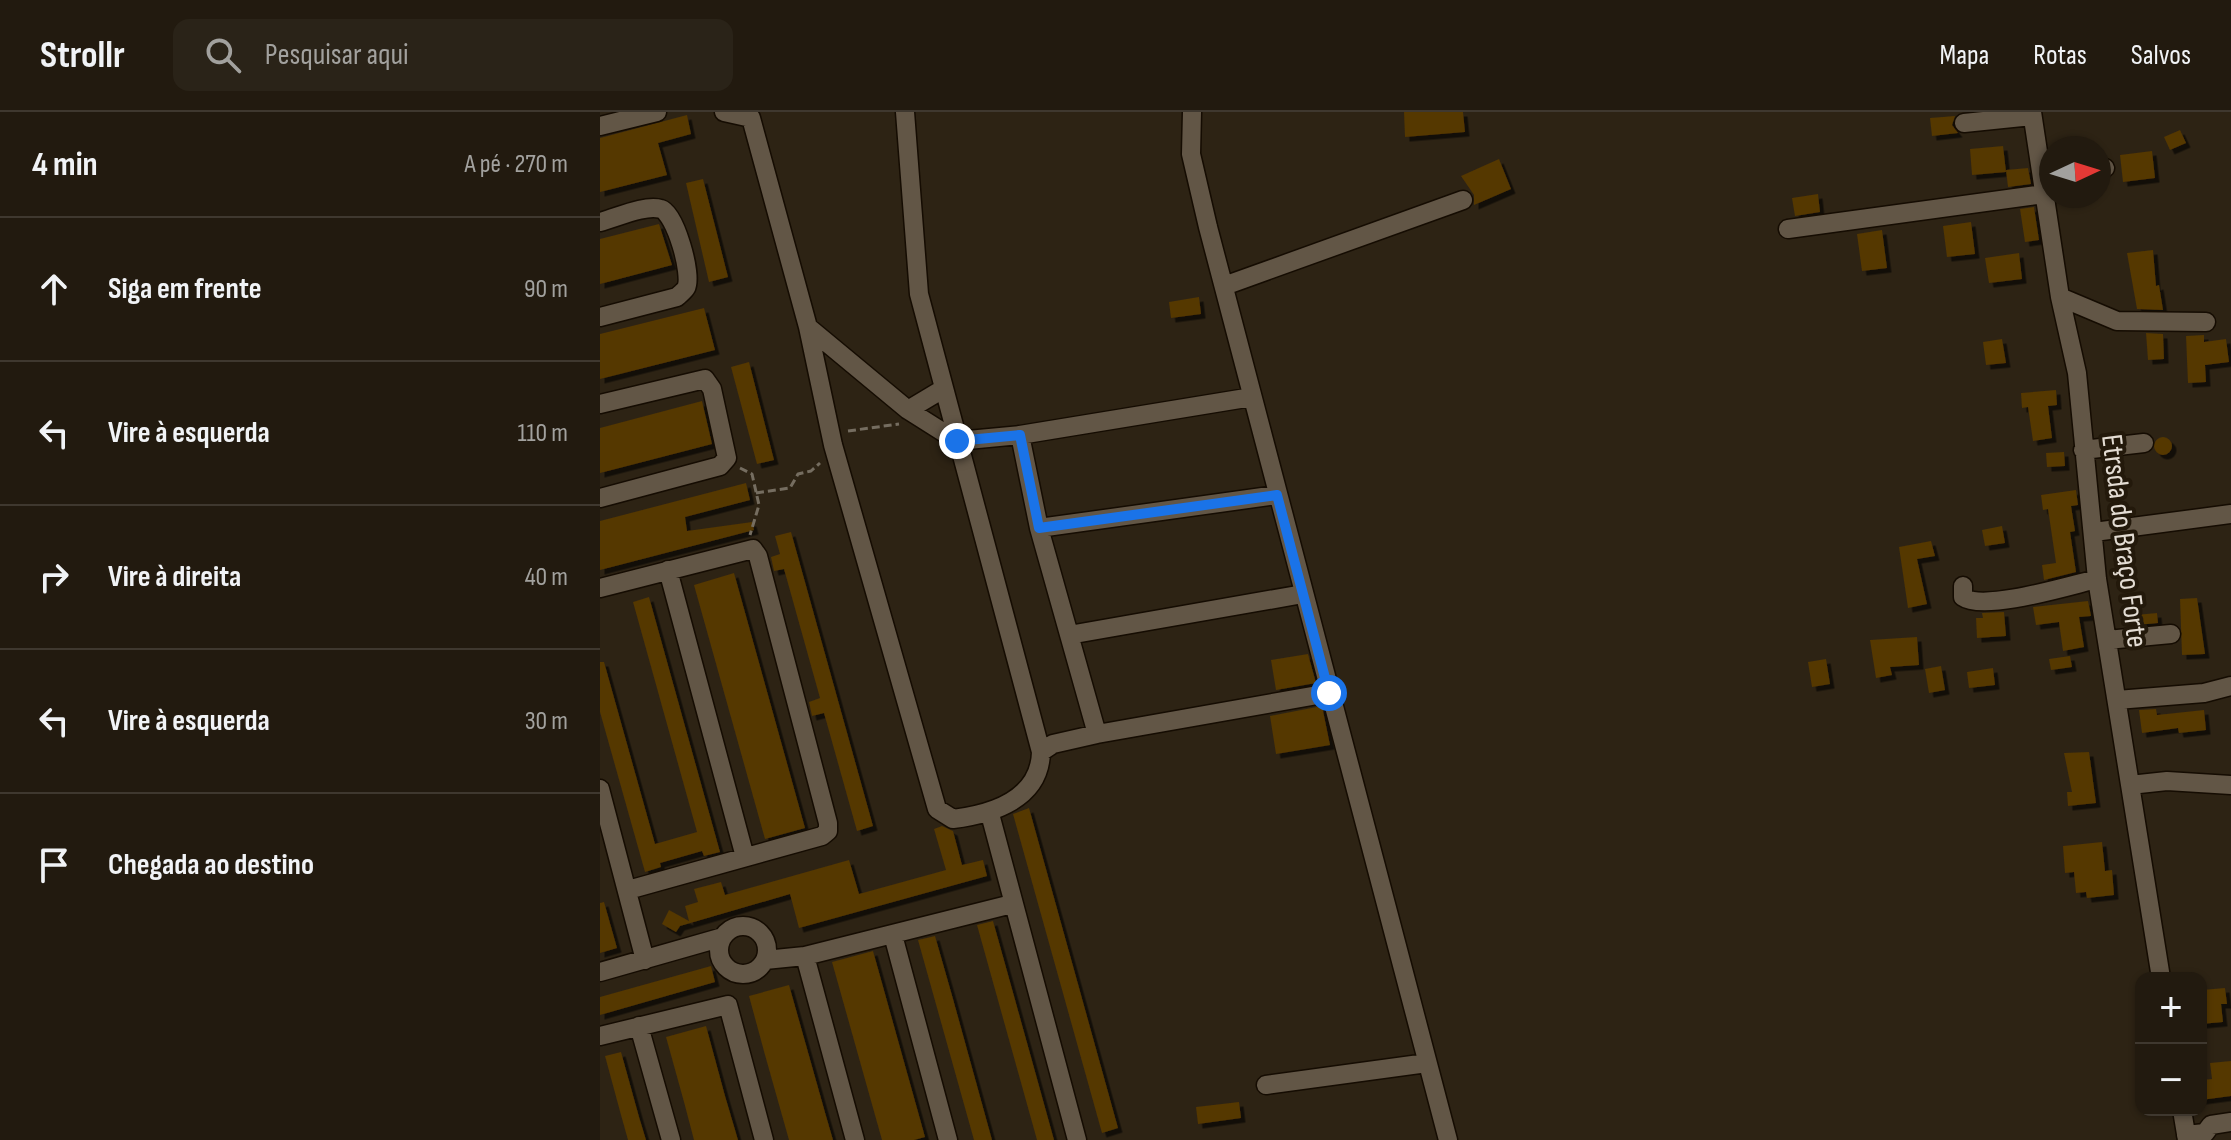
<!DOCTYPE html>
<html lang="pt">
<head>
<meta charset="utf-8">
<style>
	:root { --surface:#221a0f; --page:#2a2318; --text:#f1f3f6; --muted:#a2a19e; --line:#3f382f }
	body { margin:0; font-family:"Sofia Sans Condensed",sans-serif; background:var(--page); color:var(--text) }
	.controls { position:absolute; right:24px; bottom:24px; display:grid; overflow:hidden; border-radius:16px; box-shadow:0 2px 6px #0004 }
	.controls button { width:72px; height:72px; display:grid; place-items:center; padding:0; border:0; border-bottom:2px solid var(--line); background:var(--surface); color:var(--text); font:40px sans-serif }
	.compass { position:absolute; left:1439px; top:24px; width:72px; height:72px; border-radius:50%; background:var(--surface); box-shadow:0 2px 6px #0004; rotate:86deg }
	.stop { position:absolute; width:24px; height:24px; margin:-18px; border:6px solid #1a73e8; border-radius:50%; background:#fff }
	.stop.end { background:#1a73e8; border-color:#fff; box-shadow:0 2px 8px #0008 }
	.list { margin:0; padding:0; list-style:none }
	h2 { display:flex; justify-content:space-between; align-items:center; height:104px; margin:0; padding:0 32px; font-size:34px }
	h2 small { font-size:26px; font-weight:400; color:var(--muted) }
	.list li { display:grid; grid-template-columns:52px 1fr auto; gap:24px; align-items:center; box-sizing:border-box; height:144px; padding:0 32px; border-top:2px solid var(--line) }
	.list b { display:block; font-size:30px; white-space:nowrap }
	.list em { font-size:26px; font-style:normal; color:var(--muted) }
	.icon { flex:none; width:44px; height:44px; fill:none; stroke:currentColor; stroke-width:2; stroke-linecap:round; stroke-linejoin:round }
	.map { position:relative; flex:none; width:1631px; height:1028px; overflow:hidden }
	header { display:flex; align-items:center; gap:48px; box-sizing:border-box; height:112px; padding:0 40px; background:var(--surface); border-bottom:2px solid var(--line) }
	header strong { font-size:38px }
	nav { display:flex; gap:44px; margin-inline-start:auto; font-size:28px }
	.search { width:560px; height:72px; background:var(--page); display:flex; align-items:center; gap:20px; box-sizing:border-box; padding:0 28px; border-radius:16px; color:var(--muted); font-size:30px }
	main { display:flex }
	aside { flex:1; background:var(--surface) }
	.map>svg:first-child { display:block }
	.building { fill:#543700; filter:url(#shadow) }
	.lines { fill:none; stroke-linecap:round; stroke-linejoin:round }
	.minor-casing { stroke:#150c02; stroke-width:21 }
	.path { stroke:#756d60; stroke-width:3; stroke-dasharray:8 4; stroke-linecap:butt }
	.minor { stroke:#625646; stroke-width:18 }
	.route { stroke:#1a73e8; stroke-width:10 }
	.labels { text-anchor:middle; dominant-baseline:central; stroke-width:8; stroke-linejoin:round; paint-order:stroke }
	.street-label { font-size:30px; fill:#e3dcd3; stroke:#23190b }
</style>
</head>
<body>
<header>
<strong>Strollr</strong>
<div class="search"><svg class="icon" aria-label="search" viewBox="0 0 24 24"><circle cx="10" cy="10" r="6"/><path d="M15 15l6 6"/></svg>Pesquisar aqui</div>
<nav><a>Mapa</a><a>Rotas</a><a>Salvos</a></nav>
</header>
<main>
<aside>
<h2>4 min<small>A pé · 270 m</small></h2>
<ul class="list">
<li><svg class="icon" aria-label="ahead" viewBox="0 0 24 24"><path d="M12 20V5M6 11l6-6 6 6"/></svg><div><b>Siga em frente</b></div><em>90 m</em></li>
<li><svg class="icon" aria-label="left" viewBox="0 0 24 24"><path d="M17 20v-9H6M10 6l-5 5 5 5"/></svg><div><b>Vire à esquerda</b></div><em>110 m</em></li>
<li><svg class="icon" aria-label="right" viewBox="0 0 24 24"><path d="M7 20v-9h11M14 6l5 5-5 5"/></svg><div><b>Vire à direita</b></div><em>40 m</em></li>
<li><svg class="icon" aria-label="left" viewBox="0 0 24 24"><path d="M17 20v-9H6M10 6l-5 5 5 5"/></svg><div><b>Vire à esquerda</b></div><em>30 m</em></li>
<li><svg class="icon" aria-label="arrive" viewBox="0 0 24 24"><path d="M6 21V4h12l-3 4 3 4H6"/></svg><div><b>Chegada ao destino</b></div></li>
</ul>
</aside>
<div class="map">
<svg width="1631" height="1028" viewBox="0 0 1631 1028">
	<defs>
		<filter id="shadow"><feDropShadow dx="4.5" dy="4.5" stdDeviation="0" flood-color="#0009"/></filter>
	</defs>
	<rect width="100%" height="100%" fill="#2d2314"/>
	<!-- building -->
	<path class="building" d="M804 0H863L865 20 805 25Z
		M87 3 91 22 58 31 67 63 0 80V26Z
		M1355 4 1352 13 1358 21 1332 24 1330 6Z
		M1580 18 1586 31 1570 38 1564 25Z
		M1403 34 1406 60 1372 63 1370 37Z
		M1552 39 1555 66 1523 70 1520 43Z
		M899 47 911 77 874 93V83L861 64Z
		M1428 56 1431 72 1408 75 1406 58Z
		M103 67 128 165 109 170 86 71Z
		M1218 82 1220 100 1195 104 1192 86Z
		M1434 95 1439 128 1425 130 1420 97Z
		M1371 110 1375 142 1347 145 1343 114Z
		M59 112 72 153 0 172V127Z
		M1282 118 1287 156 1262 159 1257 122Z
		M1553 138 1556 174 1559 173 1563 198 1537 197 1527 141Z
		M1419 141 1422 167 1389 171 1385 146Z
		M599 185 601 202 571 206 569 190Z
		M104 196 115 238 0 267V222Z
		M1546 221 1563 222 1564 247 1548 248Z
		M1604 223V230L1626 227 1629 250 1605 253 1606 270 1588 271 1586 224Z
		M1402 227 1406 251 1386 253 1383 230Z
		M149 250 174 348 157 352 131 255Z
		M1456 278 1457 293 1448 294 1452 326 1433 329 1428 295 1422 296 1421 281Z
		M102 289 112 332 0 361V316Z
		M1554 334a9 9 0 1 1 18 0a9 9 0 1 1-18 0Z
		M1464 340 1465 354 1447 355 1446 341Z
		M146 371 150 388 85 405 87 419 152 410 154 418 0 458V409Z
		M1476 378 1478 393 1471 394 1475 419 1470 420 1476 460 1444 468 1442 453 1456 451 1448 397 1443 398 1441 383Z
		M1402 414 1405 431 1385 434 1382 418Z
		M191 420 273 714 257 719 224 601 212 604 209 590 220 586 184 457 174 459 171 445 180 442 175 424Z
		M1331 429 1335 444 1317 447 1327 492 1308 496 1299 435Z
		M134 461 205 716 165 727 94 473Z
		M49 485 120 740 104 744 102 739 60 751 61 755 45 760 0 600V550H4L55 732 97 720 33 490Z
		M1597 486 1605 542 1582 543 1580 487Z
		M1488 489 1491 504 1479 505 1484 535 1463 539 1459 510 1436 513 1433 495Z
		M1404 500 1406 524 1377 526 1376 506H1383L1382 501Z
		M1557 501 1558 511 1537 513 1536 503Z
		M1317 525 1319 553 1290 555 1292 563 1276 566 1270 528Z
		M708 542 716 571 676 578 671 548Z
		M1470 544 1472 555 1451 558 1449 547Z
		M1226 547 1230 572 1212 575 1208 550Z
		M1341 554 1345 578 1329 581 1325 557Z
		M1393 556 1395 573 1369 576 1367 560Z
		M722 594 730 633 676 642 670 604Z
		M1556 597 1557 603 1604 598 1606 618 1579 621 1578 616 1542 621 1539 598Z
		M1489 640 1496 691 1468 694 1467 680H1472L1464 641Z
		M429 696 518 1016 502 1021 413 702Z
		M342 714 353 719 362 753 383 748 387 764 199 816 190 782 80 814 76 820 62 812 69 798 89 809 85 794 98 790 94 777 121 770 125 783 249 748 259 782 346 758 334 717Z
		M1502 730 1505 759 1512 758 1514 783 1487 786 1486 780 1476 781 1474 760 1465 761 1463 734Z
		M4 790 17 836 0 841V791Z
		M393 809 429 938 454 1028H437L377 813Z
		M335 824 353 887 392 1028H374L318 828Z
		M273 839 325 1025 314 1028H282L232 850Z
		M111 854 115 870 0 903V885Z
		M189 873 226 1004 233 1028H189L165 943 149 884Z
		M1625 876 1627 892H1621L1623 910 1601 912 1602 878Z
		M106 914 125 984 138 1028H94L84 990 66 925Z
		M21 940 39 1005 46 1028H28L21 1003 5 944Z
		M1631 949V984L1601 988V968L1612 967 1610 951Z
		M639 990 641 1006 598 1012 596 995Z"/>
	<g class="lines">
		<defs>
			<path id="minor" d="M124 0 151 6 208 215 233 333 337 697 353 707C393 702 440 687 441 640L453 632 497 622
				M305 0 319 182 441 640
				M592 0 591 42 608 115 848 1028
				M1432 0 1460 185 1477 261 1497 467 1561 866
				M1364 11 1432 4
				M0 14 57 0
				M1499 57 1505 56
				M0 110C16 106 45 92 61 97 75 101 93 163 86 176 86 177 78 184 77 185L0 205
				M1188 117 1444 82
				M624 174 863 88
				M1460 185 1517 209 1606 210
				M208 215 308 298 357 329 420 323
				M652 285 420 323 439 416 497 622 729 581
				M0 292 105 267 112 277 127 346 120 354 0 386
				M308 298 343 277
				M1483 338 1544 331
				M439 416 677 383
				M1494 420 1631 402
				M68 458 145 745
				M1363 474V485C1384 500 1471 473 1497 467
				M0 476 153 437 158 444 228 711V719L222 724 28 778
				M469 523 703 482
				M1507 528 1571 522
				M1517 588 1604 581 1631 574
				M1530 673 1567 669 1631 673
				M0 677 45 848
				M390 702 477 1028
				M119 838a24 24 0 1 1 48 0a24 24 0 1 1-48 0Z
				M293 823 348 1028
				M205 844 255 1028
				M165 848 205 844 412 792
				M0 860 123 825
				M39 914 71 1028
				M0 924 128 893 164 1028
				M666 973 827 951
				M1582 998 1587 1028
				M1586 1023 1605 1021 1611 1013 1631 1010"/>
		</defs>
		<!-- minor casing -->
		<use href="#minor" class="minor-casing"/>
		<!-- path -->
		<path class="path" d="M248 319 299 312
			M140 356 152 362 159 393 150 423
			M156 381 190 376 198 362 211 359 220 351"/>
		<!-- minor -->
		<use href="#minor" class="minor"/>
	</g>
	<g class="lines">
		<!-- route -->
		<path class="route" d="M357 329 420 323 439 416 677 383 729 581"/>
	</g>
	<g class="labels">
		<!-- street labels -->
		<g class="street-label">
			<text transform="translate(1524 429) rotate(83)">Etrsda do Braço Forte</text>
		</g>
	</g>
</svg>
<div class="controls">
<button>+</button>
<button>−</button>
</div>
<svg class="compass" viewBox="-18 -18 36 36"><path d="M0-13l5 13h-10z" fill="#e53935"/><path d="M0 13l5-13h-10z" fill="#a2a19e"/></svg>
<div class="stop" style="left:729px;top:581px"></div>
<div class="stop end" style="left:357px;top:329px"></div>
</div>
</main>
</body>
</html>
